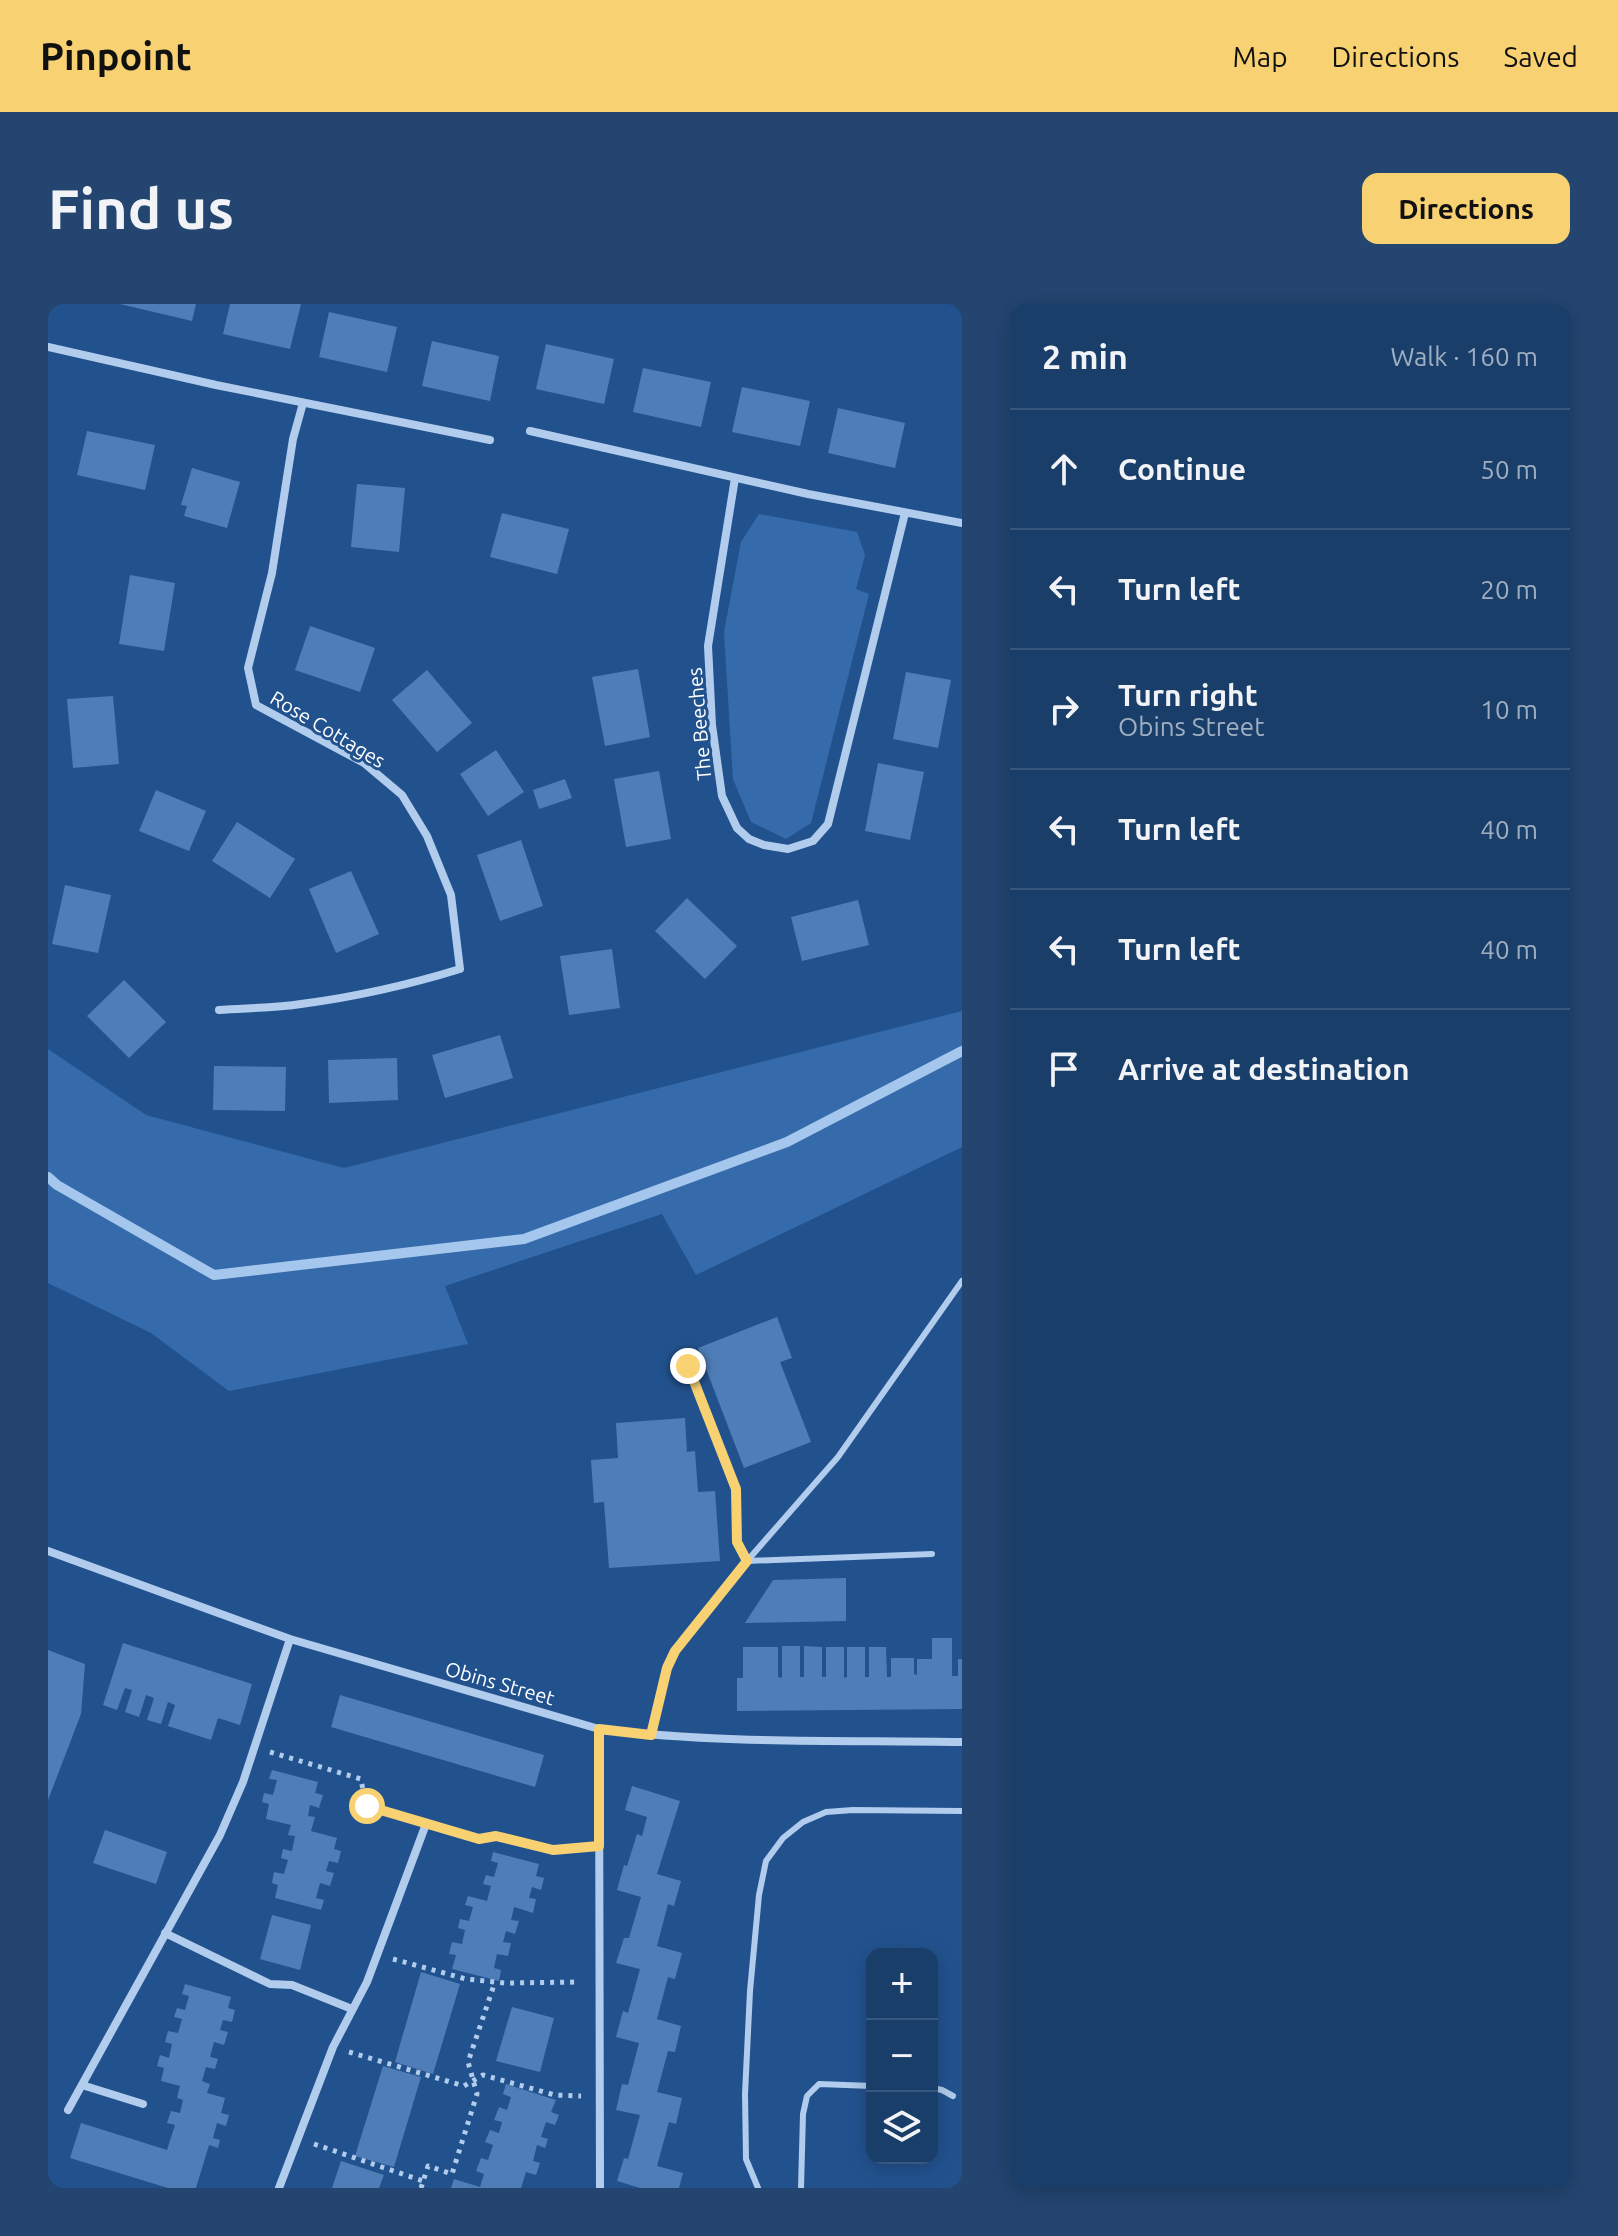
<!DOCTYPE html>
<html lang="en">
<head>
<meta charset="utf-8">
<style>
	:root { --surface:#1a3e6a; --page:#234570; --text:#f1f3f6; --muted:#9faec1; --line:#38577e; --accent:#f8d173 }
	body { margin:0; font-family:Ubuntu,sans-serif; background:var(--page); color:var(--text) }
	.controls { position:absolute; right:24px; bottom:24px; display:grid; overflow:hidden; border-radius:16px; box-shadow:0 4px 20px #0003 }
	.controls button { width:72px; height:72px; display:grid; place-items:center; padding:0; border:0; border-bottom:2px solid var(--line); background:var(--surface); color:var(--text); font:40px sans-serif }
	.stop { position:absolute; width:24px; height:24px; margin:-18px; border:6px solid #f8d173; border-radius:50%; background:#fff }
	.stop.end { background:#f8d173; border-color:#fff; box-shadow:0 2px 8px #0008 }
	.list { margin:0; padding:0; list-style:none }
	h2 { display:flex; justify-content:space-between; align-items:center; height:104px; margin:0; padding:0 32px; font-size:34px }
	h2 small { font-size:26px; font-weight:400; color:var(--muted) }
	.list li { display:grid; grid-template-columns:52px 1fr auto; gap:24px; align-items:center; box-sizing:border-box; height:120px; padding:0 32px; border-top:2px solid var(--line) }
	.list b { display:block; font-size:30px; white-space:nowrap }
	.list p { margin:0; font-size:26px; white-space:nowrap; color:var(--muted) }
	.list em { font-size:26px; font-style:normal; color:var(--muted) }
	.icon { flex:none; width:44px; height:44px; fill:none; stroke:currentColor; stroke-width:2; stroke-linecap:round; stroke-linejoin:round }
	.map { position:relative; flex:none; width:914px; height:1884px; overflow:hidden; border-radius:16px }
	header { display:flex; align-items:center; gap:48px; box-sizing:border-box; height:112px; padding:0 40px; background:var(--accent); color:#111 }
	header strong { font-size:38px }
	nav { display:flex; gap:44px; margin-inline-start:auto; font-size:28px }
	.intro { display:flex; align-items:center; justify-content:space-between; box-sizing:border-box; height:192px; padding:0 48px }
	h1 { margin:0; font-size:56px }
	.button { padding:20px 36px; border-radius:16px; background:var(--accent); color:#111; font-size:28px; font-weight:700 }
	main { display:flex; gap:48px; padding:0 48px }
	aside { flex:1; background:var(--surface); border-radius:16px; box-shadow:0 4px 20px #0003 }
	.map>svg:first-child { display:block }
	.green { fill:#366bab }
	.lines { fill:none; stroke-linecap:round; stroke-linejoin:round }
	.stream { stroke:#a5c7ed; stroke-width:10 }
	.building { fill:#4f7db7 }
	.path { stroke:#b1ccec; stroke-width:5; stroke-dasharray:4 6; stroke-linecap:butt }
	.service { stroke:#b1ccec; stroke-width:6 }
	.minor { stroke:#b1ccec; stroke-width:8 }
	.route { stroke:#f8d173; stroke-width:10 }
	.labels { text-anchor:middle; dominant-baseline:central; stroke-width:6; stroke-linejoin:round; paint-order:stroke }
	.street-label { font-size:20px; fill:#fff; stroke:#22528e }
</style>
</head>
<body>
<header>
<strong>Pinpoint</strong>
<nav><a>Map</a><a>Directions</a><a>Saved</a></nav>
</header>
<div class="intro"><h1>Find us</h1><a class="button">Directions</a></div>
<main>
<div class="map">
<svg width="914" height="1884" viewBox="0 0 914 1884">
	<rect width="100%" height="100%" fill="#22528e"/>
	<!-- green -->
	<path class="green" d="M711 210 809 228 817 251 808 285 821 290 763 519 738 535 703 518 685 475 676 328 693 238Z
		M914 707V843L648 971 614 910 397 982 420 1040 181 1087 103 1029 0 979V745L98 811 296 864Z"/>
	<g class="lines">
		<!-- stream -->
		<path class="stream" d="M0 873 9 881 166 971 476 935 739 838 914 747"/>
	</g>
	<!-- building -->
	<path class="building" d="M72 0H148L144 17Z
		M182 0H253L242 45 175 30Z
		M281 8 349 23 339 68 271 53Z
		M384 37 451 52 442 97 374 82Z
		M498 40 566 55 556 100 488 85Z
		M595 64 663 78 653 123 585 108Z
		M694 83 762 97 752 142 684 128Z
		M790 104 857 119 847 164 780 149Z
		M39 127 107 141 97 186 29 171Z
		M144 164 192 178 179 224 136 212 139 202 133 201Z
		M309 180 357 184 351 248 303 243Z
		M454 209 521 225 509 270 442 253Z
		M82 271 127 279 116 347 71 340Z
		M262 322 327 344 312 388 247 366Z
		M590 365 602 433 557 442 544 373Z
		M379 366 424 419 389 448 344 396Z
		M858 368 903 376 890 444 845 435Z
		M65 392 71 460 25 464 19 395Z
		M448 446 476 488 440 512 412 470Z
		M830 459 876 468 862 536 817 527Z
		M611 467 623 535 578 543 566 475Z
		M517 475 524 494 491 505 485 486Z
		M108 486 158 507 141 547 91 527Z
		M189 518 247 555 222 594 164 557Z
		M473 536 495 602 452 617 429 551Z
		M303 567 331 630 288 649 261 585Z
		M17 581 63 591 50 649 4 640Z
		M639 594 689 642 657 675 607 627Z
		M810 596 821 641 754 657 743 613Z
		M564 645 572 704 521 711 512 652Z
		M76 676 118 718 81 754 39 712Z
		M452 731 465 774 397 794 384 751Z
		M349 754 350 796 281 799 280 756Z
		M166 762 238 763 237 807 165 806Z
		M729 1013 744 1054 732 1058 763 1138 696 1164 650 1044Z
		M637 1114 639 1148 647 1147 650 1188 667 1187 672 1257 561 1264 556 1198 546 1199 543 1156 570 1154 568 1119Z
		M798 1274V1317L697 1319 725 1276Z
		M884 1334H904V1372H910V1355H914V1405L689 1407V1374H695V1343H730V1373L734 1374V1342H752V1373H756V1342L774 1343V1373H778V1343H796V1374L799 1373V1343H817V1373H821V1343H838L839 1373H843V1354H866V1370L869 1371V1355H884Z
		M75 1339 204 1380 192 1421 170 1414 163 1436 120 1422 127 1401 120 1398 113 1420 99 1416 106 1394 98 1391 91 1413 77 1408 84 1386 77 1384 69 1406 55 1401Z
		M0 1346 37 1360 33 1410 0 1496Z
		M292 1391 496 1451 487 1483 283 1423Z
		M224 1466 270 1478 267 1489 275 1491 271 1504 262 1501 260 1512 267 1513 263 1527 289 1534 286 1545 293 1547 290 1559 281 1557 278 1567 286 1569 282 1582 272 1579 268 1594 276 1596 273 1606 227 1594 230 1581 224 1579 226 1568 236 1570 240 1556 233 1554 235 1545 244 1547 247 1532 240 1531 243 1521 218 1515 221 1500 214 1498 216 1489 225 1491 229 1476 221 1475Z
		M584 1482 632 1497 609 1570 633 1577 626 1602 620 1600 609 1642 634 1649 627 1675 620 1673 609 1715 633 1722 627 1748 620 1747 609 1788 634 1794 628 1820 621 1818 609 1862 635 1869 631 1884H592L569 1877 576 1854 580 1855 592 1811 568 1806 574 1780 580 1781 591 1739 568 1733 575 1707 580 1709 592 1665 568 1659 576 1634H581L593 1593 569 1586 576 1561 579 1562 589 1530 594 1532 599 1513 577 1506Z
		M57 1526 119 1548 108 1580 45 1559Z
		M445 1548 491 1560 488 1572 496 1574 493 1586 484 1583 481 1594 488 1595 485 1609 466 1603 463 1616 471 1617 467 1630 458 1627 455 1638 463 1639 460 1652 449 1650 446 1664 453 1666 451 1677 404 1665 408 1651 401 1650 404 1638 414 1640 417 1626 410 1624 412 1615 421 1617 425 1603 417 1601 420 1592 439 1597 443 1582 435 1580 438 1571 446 1573 450 1559 443 1557Z
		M224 1611 263 1621 252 1666 212 1655Z
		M373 1668 412 1680 385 1770 347 1758Z
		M137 1680 183 1693 180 1704 187 1706 184 1718 175 1716 172 1726 180 1728 176 1741 166 1738 162 1753 170 1755 167 1765 158 1763 154 1777 162 1780 159 1789 177 1794 173 1809 181 1811 178 1822 169 1819 165 1834 172 1836 170 1844 161 1841 148 1884H120L22 1854 33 1819 119 1846 127 1821 119 1819 123 1807 132 1809 135 1796 129 1794 132 1782 113 1777 116 1764 109 1762 112 1751 121 1754 124 1740 117 1738 120 1727 130 1729 134 1715 126 1713 129 1704 137 1706 141 1692 134 1690Z
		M464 1703 506 1714 492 1768 448 1757Z
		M335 1762 373 1773 346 1863 307 1852Z
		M458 1780 508 1796 503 1808 511 1811 507 1821 498 1818 493 1833 500 1835 497 1844 489 1841 485 1857 492 1859 488 1871 478 1868 473 1884H403L406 1875 432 1883 436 1870 428 1867 433 1854 440 1856 445 1841 437 1838 442 1826 451 1829 454 1818 446 1816 451 1803 459 1806 463 1793 455 1790Z
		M293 1857 336 1871 331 1884H284Z"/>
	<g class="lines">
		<!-- path -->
		<path class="path" d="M222 1448 313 1475 315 1486
			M448 1533 505 1546 532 1544
			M345 1655 418 1675 457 1679 532 1678
			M301 1748 416 1782 435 1771 507 1791 533 1792
			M266 1840 375 1877
			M373 1884 380 1862 404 1870 429 1790 420 1758 447 1678"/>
		<!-- service -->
		<path class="service" d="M640 1062 688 1185 689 1238 699 1257 884 1250
			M603 1431 619 1364 627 1347 699 1257 790 1153 914 977
			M884 1784 894 1786 905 1792
			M710 1884 698 1855 697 1790 702 1687 711 1591 718 1557 735 1534 755 1518 778 1508 805 1506 914 1507
			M753 1884 755 1810 759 1792 771 1780 824 1782"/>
		<!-- minor -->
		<path class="minor" d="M0 43 168 81 442 136
			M482 127 760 190 914 219
			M687 174 660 342 664 421 674 492 689 524 701 535 716 541 740 545 765 537 780 520 857 209
			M171 706C198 704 226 704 253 700 307 693 360 681 412 665L403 591 379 532 354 491 316 459 208 401 200 364 224 269 245 135 255 99
			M0 1247 242 1335 551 1425C671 1440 793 1436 914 1438
			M551 1425 552 1884
			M319 1502 431 1535
			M117 1629 222 1680 244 1681 304 1705
			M34 1781 95 1800
			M20 1806 172 1531 195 1478 242 1335
			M231 1884 285 1743 319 1678 378 1520"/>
	</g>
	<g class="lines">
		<!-- route -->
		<path class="route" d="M319 1502 431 1535 448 1532 505 1546 551 1542V1425L603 1431 619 1364 627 1347 699 1257 689 1238 688 1185 640 1062"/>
	</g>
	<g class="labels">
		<!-- street labels -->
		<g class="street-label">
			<text transform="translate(651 420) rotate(-95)">The Beeches</text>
			<text transform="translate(280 425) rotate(31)">Rose Cottages</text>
			<text transform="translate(452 1379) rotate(16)">Obins Street</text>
		</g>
	</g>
</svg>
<div class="controls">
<button>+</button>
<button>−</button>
<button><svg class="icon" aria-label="layers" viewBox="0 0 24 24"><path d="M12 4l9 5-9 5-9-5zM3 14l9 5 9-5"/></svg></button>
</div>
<div class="stop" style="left:319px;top:1502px"></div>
<div class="stop end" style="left:640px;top:1062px"></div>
</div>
<aside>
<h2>2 min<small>Walk · 160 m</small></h2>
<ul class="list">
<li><svg class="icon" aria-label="ahead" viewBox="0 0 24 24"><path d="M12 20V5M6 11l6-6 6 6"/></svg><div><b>Continue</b></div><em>50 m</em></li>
<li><svg class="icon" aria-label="left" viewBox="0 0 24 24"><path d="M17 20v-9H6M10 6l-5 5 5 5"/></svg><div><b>Turn left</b></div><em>20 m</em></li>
<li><svg class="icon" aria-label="right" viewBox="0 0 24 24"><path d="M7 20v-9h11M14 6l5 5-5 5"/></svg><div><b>Turn right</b><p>Obins Street</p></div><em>10 m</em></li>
<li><svg class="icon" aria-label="left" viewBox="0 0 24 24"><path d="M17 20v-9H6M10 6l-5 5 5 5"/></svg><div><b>Turn left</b></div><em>40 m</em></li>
<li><svg class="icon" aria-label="left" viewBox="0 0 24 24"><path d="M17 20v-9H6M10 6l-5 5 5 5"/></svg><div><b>Turn left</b></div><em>40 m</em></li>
<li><svg class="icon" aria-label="arrive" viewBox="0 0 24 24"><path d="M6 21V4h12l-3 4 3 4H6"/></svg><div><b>Arrive at destination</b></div></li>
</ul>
</aside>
</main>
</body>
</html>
